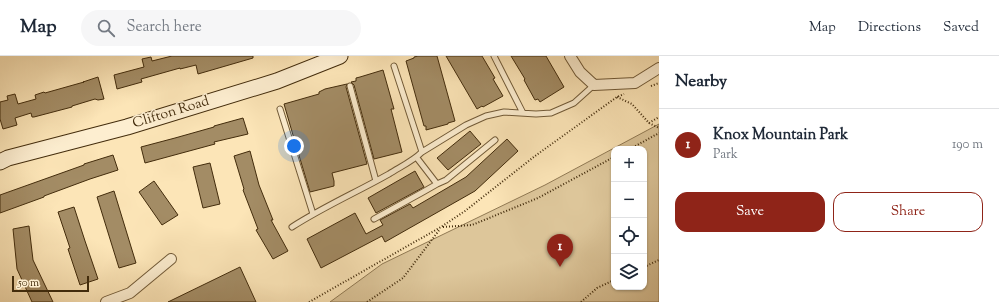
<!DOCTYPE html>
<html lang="en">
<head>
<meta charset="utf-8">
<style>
	:root { --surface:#fff; --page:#f6f6f7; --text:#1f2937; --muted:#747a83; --line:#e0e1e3; --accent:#8f2418 }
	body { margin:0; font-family:"Sorts Mill Goudy",serif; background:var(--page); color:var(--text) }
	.controls { position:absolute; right:12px; bottom:12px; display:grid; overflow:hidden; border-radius:8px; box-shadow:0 1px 3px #0004 }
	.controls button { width:36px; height:36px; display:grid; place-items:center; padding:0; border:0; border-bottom:1px solid var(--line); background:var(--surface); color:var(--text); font:20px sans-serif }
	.scale { position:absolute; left:12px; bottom:10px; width:77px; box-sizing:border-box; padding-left:4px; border:2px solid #432c0c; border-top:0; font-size:11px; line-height:14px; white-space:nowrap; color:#432c0c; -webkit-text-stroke:3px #fdeed0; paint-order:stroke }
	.you { position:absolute; left:294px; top:90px; width:14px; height:14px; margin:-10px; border:3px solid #fff; border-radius:50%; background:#1a73e8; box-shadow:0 0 0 6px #1a73e833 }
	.badge { display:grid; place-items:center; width:26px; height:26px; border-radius:50%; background:var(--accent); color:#fff; font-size:13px; font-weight:700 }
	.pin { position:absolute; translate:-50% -33px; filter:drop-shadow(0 1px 2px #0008) }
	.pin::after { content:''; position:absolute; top:21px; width:14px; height:12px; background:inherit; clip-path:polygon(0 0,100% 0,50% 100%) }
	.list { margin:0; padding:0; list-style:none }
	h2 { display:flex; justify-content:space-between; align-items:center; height:52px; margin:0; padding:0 16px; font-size:17px }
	h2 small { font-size:13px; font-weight:400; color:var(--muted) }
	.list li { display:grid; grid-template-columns:26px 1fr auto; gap:12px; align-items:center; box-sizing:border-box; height:72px; padding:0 16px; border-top:1px solid var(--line) }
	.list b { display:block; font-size:15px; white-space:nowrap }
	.list p { margin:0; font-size:13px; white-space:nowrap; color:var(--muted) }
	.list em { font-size:13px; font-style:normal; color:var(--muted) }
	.actions { display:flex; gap:8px; padding:12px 16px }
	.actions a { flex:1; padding:9px 0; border:1px solid var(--accent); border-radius:12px; text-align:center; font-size:14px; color:var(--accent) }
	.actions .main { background:var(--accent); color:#fff }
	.icon { flex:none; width:22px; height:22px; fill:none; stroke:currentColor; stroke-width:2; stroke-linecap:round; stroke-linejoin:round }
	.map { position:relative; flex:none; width:659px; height:246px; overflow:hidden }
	header { display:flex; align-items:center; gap:24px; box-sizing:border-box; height:56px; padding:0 20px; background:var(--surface); border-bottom:1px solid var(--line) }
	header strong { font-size:19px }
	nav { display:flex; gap:22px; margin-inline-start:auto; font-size:14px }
	.search { width:280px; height:36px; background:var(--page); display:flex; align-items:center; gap:10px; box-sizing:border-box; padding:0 14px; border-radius:22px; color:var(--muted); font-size:15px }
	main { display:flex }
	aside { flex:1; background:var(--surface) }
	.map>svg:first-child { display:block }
	.green { fill:#ddc69a; stroke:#907953; fill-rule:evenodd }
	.building { fill:#a38c65; stroke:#432c0c }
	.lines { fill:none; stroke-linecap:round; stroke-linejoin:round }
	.lane-casing { stroke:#715a37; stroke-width:7 }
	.street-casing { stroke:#715a37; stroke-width:12 }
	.secondary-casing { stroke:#432c0c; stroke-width:17 }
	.path { stroke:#432c0c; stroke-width:2; stroke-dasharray:1 2; stroke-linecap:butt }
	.lane { stroke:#fdeed0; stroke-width:5 }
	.street { stroke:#fdeed0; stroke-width:10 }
	.secondary { stroke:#fdeed0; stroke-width:15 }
	.labels { text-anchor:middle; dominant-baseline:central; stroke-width:3; stroke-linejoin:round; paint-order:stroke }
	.street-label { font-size:14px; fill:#432c0c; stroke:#fdeed0 }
</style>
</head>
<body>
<header>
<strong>Map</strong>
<div class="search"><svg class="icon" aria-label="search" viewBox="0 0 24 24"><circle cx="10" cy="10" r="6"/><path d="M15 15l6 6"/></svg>Search here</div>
<nav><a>Map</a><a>Directions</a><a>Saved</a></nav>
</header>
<main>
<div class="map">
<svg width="659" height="246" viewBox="0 0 659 246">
	<rect width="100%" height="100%" fill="#fce5b7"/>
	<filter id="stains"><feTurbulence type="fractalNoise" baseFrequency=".005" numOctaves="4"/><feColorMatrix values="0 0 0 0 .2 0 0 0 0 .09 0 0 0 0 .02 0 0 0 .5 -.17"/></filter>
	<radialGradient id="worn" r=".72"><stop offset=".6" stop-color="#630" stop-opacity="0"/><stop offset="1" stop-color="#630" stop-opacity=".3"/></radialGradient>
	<!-- green -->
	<path class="green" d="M659 68V246H330L382 208 545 129ZM614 93H644V231H614Z"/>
	<!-- building -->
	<path class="building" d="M172 0H253V2L198 18 196 9 180 13V12L141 23 142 26 117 33 114 19 144 11 142 3 151 1 152 5Z
		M418 0H437L455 65 448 67V68L426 74V70H424L406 5 414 2V1Z
		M446 0H482L495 22 493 23 503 40 483 51 482 50 477 53Z
		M511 0H546L564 31 540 46 538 43 535 44 524 24 525 23Z
		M383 14 394 53H391L402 96 374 103 354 29 351 26 356 25V22L360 21Z
		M98 21 104 43 98 44 95 43 72 50V51L34 61H32L31 57 15 62 17 69 3 73 0 63V46L8 44 7 40 15 38 18 48 36 43 35 39 44 36 45 37 84 26H83Z
		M347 28 346 31 367 108 332 117 334 125V130L310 136 295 86 284 48 319 38V36L325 33Z
		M243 62 248 78 214 86 215 88 145 107 141 91 175 82 214 71V70Z
		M470 75 481 88 448 114 437 102Z
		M507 83 518 95 475 135 385 186 382 180 321 212 307 183 355 157 366 178 383 169 380 164 410 148 413 152 466 121Z
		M250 95 259 129 273 164H271L288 195 273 203 256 174 258 173 243 134 244 133 234 100Z
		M113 99 118 114 90 123 44 140V141L0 157V139L84 109V108Z
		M210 107 220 148 203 152 193 111Z
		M415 115 424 131 376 157 368 142Z
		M154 125 178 159 162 169 139 136Z
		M114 135 136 207 119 212 97 141Z
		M74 151 85 185 98 223 80 229 68 193 70 192 58 156Z
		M29 170 33 204 53 246H32L17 213 13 173Z
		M240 211 256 246H168Z"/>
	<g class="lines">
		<defs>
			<path id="lane" d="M494 0 523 57
				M394 10 422 96
				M350 30 376 125
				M280 53 313 158
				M417 102 437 128 446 124 495 84
				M374 163 423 136 437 128
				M292 171C323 151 357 136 389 118 400 111 413 105 422 96L466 69 486 60 504 56 536 58 551 57 574 47 594 29"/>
			<path id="street" d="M570 0 580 16 594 29 635 27 659 12
				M106 246 130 237 171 203"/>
			<path id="secondary" d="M0 106 8 102 127 71 277 25 340 0"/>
		</defs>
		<!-- lane casing -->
		<use href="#lane" class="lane-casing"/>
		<!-- street casing -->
		<use href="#street" class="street-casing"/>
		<!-- secondary casing -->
		<use href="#secondary" class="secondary-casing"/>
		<!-- path -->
		<path class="path" d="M651 30 659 27
			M617 41 632 48 649 67 659 72
			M649 67 659 61
			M630 93 659 77
			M443 171 472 169 538 142 614 101
			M644 211 659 204
			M309 246 441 171 465 155 535 100 617 41 624 38
			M367 246 403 222 440 173
			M581 246 597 232 614 224"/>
		<!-- lane -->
		<use href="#lane" class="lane"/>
		<!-- street -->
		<use href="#street" class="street"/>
		<!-- secondary -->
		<use href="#secondary" class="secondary"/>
	</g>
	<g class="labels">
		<!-- street labels -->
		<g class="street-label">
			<text transform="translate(171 57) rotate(-17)">Clifton Road</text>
		</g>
	</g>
	<rect width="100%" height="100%" filter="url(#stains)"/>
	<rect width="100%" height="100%" fill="url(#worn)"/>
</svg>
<div class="controls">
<button>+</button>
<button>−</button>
<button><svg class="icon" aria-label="locate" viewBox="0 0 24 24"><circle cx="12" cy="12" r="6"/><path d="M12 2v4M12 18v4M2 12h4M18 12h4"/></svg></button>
<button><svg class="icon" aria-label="layers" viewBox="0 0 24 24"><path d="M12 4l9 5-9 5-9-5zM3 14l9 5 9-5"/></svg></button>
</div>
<div class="scale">50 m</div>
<div class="you"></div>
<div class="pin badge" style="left:560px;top:211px">1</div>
</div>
<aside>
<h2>Nearby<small></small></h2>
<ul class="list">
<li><span class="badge">1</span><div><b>Knox Mountain Park</b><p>Park</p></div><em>190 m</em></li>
</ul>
<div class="actions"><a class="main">Save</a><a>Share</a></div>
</aside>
</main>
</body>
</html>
